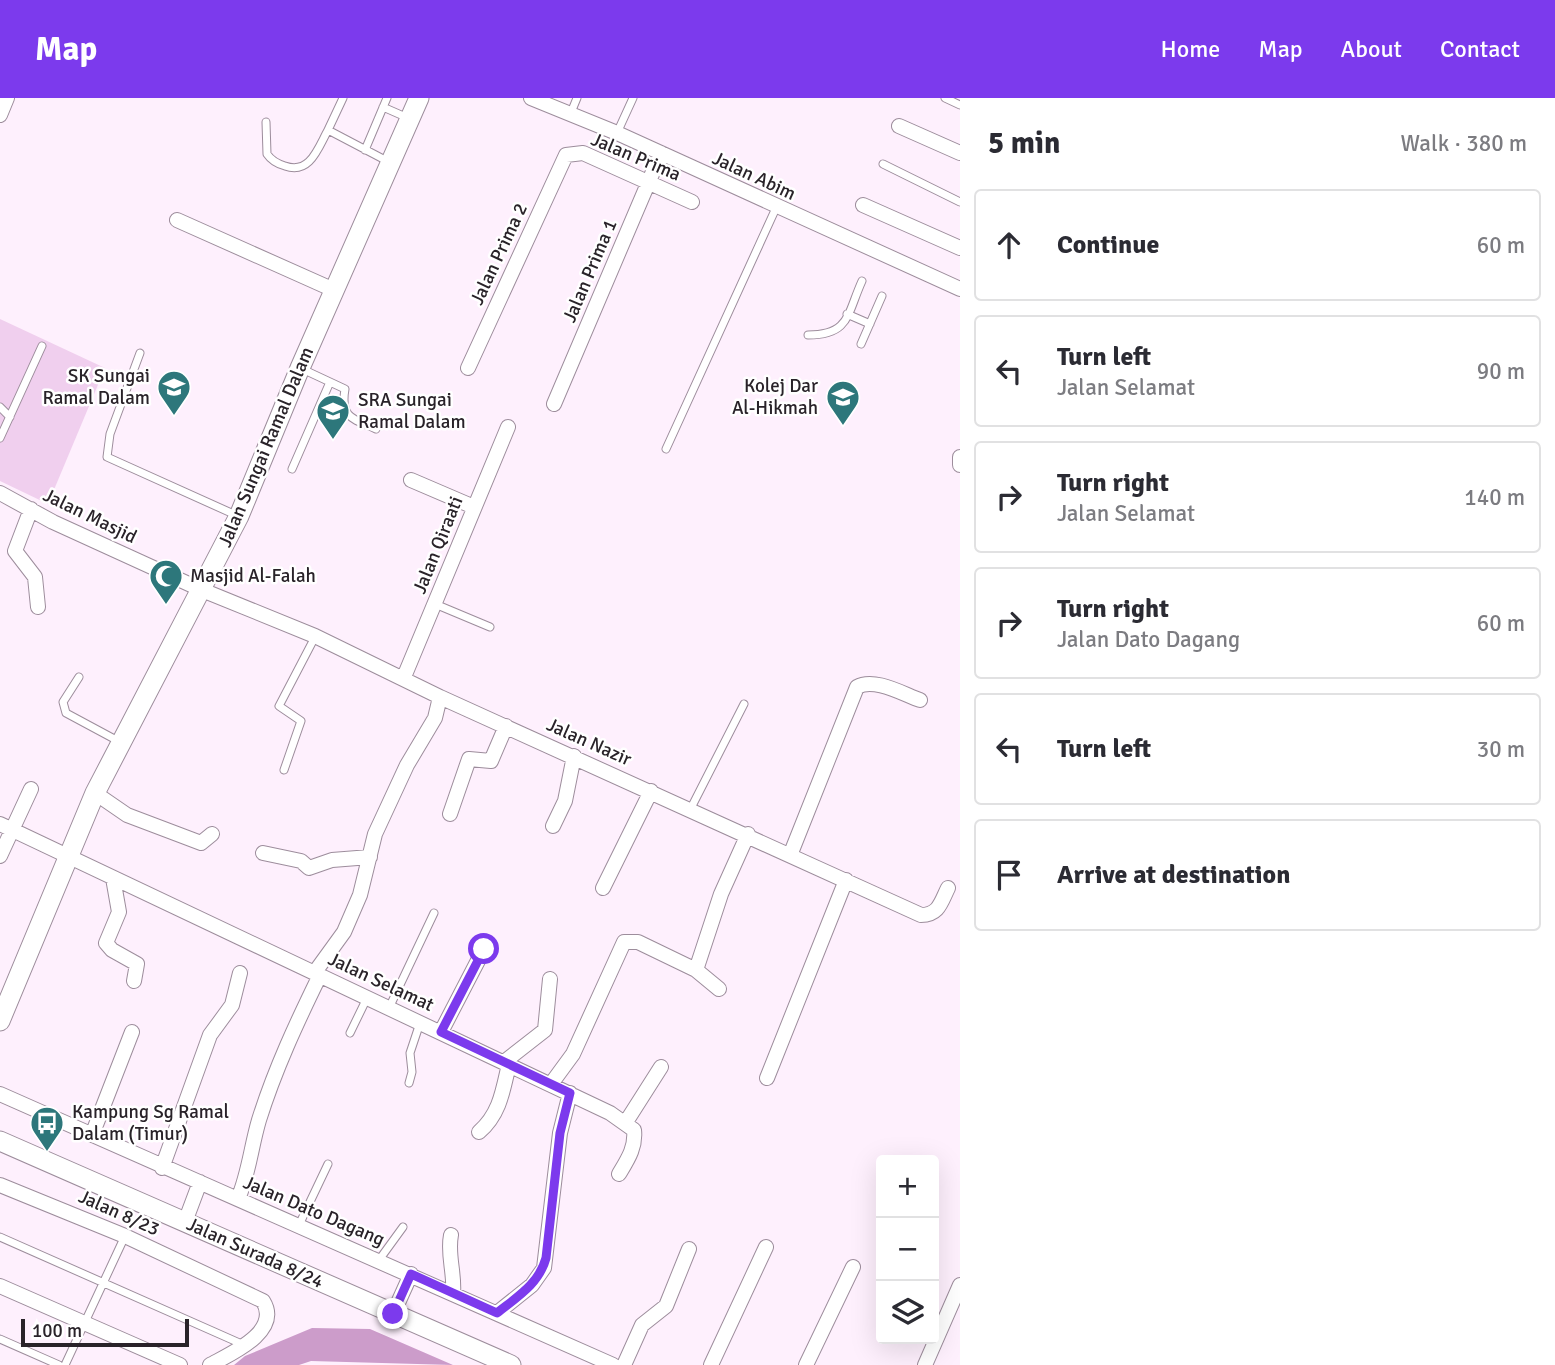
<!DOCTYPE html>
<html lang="en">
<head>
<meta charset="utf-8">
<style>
	:root { --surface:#fff; --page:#f2f2f3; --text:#2b2b33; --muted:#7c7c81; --line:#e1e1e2; --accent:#7c3aed }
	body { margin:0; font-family:Signika,sans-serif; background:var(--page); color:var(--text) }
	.controls { position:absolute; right:21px; bottom:21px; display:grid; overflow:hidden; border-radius:7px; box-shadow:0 7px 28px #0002 }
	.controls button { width:63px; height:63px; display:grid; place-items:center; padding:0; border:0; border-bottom:2px solid var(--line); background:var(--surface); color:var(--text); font:35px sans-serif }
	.scale { position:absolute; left:21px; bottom:18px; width:168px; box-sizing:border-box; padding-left:7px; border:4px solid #292329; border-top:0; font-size:19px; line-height:24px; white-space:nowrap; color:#292329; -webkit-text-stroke:5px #fff; paint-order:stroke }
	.stop { position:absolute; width:21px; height:21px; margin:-16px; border:5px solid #7c3aed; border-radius:50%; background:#fff }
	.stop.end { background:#7c3aed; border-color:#fff; box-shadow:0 2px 7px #0008 }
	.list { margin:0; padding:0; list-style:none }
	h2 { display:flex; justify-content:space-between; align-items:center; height:91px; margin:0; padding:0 28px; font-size:30px }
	h2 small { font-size:23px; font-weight:400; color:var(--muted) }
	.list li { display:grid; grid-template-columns:46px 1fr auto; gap:21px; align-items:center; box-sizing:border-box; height:112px; margin:0 14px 14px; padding:0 14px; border:2px solid var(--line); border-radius:7px }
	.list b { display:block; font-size:26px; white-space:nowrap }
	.list p { margin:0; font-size:23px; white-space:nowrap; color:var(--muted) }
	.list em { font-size:23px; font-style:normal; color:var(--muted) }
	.icon { flex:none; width:38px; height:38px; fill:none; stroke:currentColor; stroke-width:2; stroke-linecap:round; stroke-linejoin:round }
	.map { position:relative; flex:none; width:960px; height:1267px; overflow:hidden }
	header { display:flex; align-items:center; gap:42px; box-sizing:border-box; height:98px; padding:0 35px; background:var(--accent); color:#fff }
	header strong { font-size:33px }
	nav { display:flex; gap:38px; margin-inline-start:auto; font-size:24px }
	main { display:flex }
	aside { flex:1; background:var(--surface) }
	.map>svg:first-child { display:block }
	.green { fill:#f0cfee }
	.water { fill:#cc9cca }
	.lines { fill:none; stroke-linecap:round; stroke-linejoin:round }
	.lane-casing { stroke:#9d8d9c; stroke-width:9 }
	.street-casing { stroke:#9d8d9c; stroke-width:16 }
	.secondary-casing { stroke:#9d8d9c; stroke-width:21 }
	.lane { stroke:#fff; stroke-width:7 }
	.street { stroke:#fff; stroke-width:14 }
	.secondary { stroke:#fff; stroke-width:19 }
	.route { stroke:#7c3aed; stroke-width:9 }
	.labels { text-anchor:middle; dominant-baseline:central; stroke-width:5; stroke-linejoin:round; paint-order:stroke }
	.street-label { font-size:19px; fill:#292329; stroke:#fff }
	.poi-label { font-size:19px; fill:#292329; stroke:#fff; text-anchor:start }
</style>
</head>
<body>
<header>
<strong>Map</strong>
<nav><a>Home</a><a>Map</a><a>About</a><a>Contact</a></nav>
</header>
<main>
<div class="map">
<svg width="960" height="1267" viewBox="0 0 960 1267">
	<rect width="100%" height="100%" fill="#fef0fd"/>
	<!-- green -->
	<path class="green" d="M0 221 105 270 48 406 0 383Z"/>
	<!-- water -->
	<path class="water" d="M312 1230 370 1231 453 1267 311 1263 299 1267H234L245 1258Z"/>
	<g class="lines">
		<defs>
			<path id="lane" d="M343 0 328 32 389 64
				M945 0 960 7
				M383 9 408 20
				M570 17 577 0
				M266 24 267 56C271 62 278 66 285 68 310 77 318 50 328 32
				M617 35 633 0
				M365 52 387 0
				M883 66 960 104
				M847 216 870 226
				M808 237C850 237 847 216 862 183
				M861 246 882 198
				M140 255 110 336 107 359 238 418
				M300 270 345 291C340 320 353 321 376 331
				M0 309 10 319
				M0 340 42 248
				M666 351 776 110
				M292 371 330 284
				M435 506 490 529
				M79 579 63 604 66 615 120 644
				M284 672 301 623 279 608 315 539
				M691 710 744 606
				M389 910 434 815
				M350 935 367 900
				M409 985 412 974 410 955 420 925
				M299 1127 328 1066
				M0 1139 244 1247
				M379 1162 403 1129
				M0 1241 59 1267
				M65 1267 125 1138"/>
			<path id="street" d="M531 0 617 35 960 191
				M0 17 7 0
				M899 28 960 55
				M863 107 960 150
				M177 122 334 192
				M468 270 566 57 583 55 692 104
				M554 306 661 55
				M960 359V367
				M411 382 474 409
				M0 395 53 424 202 492 315 538 440 599 921 817C939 817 941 804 948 790
				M31 411 15 453 35 479 38 509
				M404 579 508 329
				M95 695 127 717 201 745 212 736
				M450 716 469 661 491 663 506 628
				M0 726 610 1015 634 1032C636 1049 628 1061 619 1076
				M553 728 565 703 574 658
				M263 755 301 763 309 770 332 762 370 759
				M791 755 857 589C874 579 903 596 920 602
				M0 758 31 691
				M113 780 119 814 106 845 112 852 137 866 134 883
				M603 790 651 693
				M315 874 344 834 360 797 375 736 407 667 435 620 440 599
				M719 891 696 872 721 796 748 736
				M441 934 484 851
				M504 964 545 932 550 881
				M767 980 846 782
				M551 986 573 956 624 844H638L696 872
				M0 996 613 1267
				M626 1024 661 969
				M479 1034C500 1016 503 992 509 966
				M92 1037 132 934
				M162 1070 210 937 232 907 240 875
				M0 1087 125 1138 263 1203C282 1234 230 1256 210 1267
				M238 1101C249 1075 251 1049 259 1022 275 971 297 924 320 877
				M185 1124 200 1084
				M451 1137C447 1157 455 1175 453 1196
				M0 1188 180 1267
				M497 1215 532 1187 544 1170 560 1035 570 995
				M393 1216 411 1176
				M624 1267 642 1227 666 1208 689 1151
				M711 1267 766 1149
				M806 1267 853 1169
				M925 1267 960 1187"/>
			<path id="secondary" d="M0 923 95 695 239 418 300 270 419 0
				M0 1043 511 1267"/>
		</defs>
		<!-- lane casing -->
		<use href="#lane" class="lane-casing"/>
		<!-- street casing -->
		<use href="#street" class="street-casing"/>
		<!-- secondary casing -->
		<use href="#secondary" class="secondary-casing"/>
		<!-- lane -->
		<use href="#lane" class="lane"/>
		<!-- street -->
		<use href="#street" class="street"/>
		<!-- secondary -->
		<use href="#secondary" class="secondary"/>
	</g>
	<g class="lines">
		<!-- route -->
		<path class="route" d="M393 1216 411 1176 497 1215C517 1199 539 1186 546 1160L560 1035 570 995 441 934 484 851"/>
	</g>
	<!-- icons -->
	<defs>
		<symbol id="school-pin" viewBox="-11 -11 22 30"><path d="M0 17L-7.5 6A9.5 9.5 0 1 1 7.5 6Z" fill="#2d777b" stroke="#fff"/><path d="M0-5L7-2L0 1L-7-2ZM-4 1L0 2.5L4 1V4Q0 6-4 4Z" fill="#fff"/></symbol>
		<symbol id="university-pin" viewBox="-11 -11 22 30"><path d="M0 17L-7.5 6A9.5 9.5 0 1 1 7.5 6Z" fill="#2d777b" stroke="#fff"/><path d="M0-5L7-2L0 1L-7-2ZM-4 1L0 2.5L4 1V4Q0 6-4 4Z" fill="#fff"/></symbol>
		<symbol id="mosque-pin" viewBox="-11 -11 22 30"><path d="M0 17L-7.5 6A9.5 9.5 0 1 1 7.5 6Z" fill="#2d777b" stroke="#fff"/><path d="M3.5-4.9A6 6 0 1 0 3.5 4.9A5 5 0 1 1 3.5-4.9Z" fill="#fff"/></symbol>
		<symbol id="bus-pin" viewBox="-11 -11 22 30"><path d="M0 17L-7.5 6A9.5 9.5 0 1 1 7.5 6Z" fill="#2d777b" stroke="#fff"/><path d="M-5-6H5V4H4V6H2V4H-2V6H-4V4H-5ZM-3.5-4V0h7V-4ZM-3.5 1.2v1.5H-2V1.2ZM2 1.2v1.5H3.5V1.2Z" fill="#fff"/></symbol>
	</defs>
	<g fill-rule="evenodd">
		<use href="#school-pin" x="155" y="270" width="38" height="52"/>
		<use href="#university-pin" x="824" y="280" width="38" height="52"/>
		<use href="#school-pin" x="314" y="294" width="38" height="52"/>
		<use href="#mosque-pin" x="147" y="459" width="38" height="52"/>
		<use href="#bus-pin" x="28" y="1006" width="38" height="52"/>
	</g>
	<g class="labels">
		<!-- street labels -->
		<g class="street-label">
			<text transform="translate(636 59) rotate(23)">Jalan Prima</text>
			<text transform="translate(754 78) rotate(25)">Jalan Abim</text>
			<text transform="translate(499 156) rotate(-65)">Jalan Prima 2</text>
			<text transform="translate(590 173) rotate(-67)">Jalan Prima 1</text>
			<text transform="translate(266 349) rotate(-67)">Jalan Sungai Ramal Dalam</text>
			<text transform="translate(90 418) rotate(26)">Jalan Masjid</text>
			<text transform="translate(438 447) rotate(-68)">Jalan Qiraati</text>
			<text transform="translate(589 644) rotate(24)">Jalan Nazir</text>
			<text transform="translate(381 884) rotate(25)">Jalan Selamat</text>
			<text transform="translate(314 1113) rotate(23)">Jalan Dato Dagang</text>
			<text transform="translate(119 1115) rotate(24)">Jalan 8/23</text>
			<text transform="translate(255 1155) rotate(24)">Jalan Surada 8/24</text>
		</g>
		<!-- poi labels -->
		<g class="poi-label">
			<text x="150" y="278" text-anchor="end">SK Sungai<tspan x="150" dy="22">Ramal Dalam</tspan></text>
			<text x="818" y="288" text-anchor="end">Kolej Dar<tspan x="818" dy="22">Al-Hikmah</tspan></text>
			<text x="358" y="302">SRA Sungai<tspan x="358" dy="22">Ramal Dalam</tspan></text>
			<text x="190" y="478">Masjid Al-Falah</text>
			<text x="72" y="1014">Kampung Sg Ramal<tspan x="72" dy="22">Dalam (Timur)</tspan></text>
		</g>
	</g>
</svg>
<div class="controls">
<button>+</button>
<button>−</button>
<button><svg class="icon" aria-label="layers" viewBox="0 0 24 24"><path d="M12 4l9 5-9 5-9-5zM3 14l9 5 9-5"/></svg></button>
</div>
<div class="scale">100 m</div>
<div class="stop" style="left:484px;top:851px"></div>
<div class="stop end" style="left:393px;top:1216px"></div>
</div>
<aside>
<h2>5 min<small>Walk · 380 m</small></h2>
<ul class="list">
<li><svg class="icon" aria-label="ahead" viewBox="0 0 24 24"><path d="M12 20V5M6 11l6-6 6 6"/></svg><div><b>Continue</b></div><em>60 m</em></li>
<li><svg class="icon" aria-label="left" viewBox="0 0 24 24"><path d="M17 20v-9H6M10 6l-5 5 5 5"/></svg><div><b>Turn left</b><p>Jalan Selamat</p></div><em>90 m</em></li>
<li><svg class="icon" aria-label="right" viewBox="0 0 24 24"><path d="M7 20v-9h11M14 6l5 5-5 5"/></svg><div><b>Turn right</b><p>Jalan Selamat</p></div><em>140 m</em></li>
<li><svg class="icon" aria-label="right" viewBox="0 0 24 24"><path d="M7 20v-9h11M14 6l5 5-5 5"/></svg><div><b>Turn right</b><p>Jalan Dato Dagang</p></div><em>60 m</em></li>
<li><svg class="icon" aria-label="left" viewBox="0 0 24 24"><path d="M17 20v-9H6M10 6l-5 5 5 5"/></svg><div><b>Turn left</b></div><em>30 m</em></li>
<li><svg class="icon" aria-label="arrive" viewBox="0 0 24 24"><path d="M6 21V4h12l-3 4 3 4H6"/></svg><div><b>Arrive at destination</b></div></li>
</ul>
</aside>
</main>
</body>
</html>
